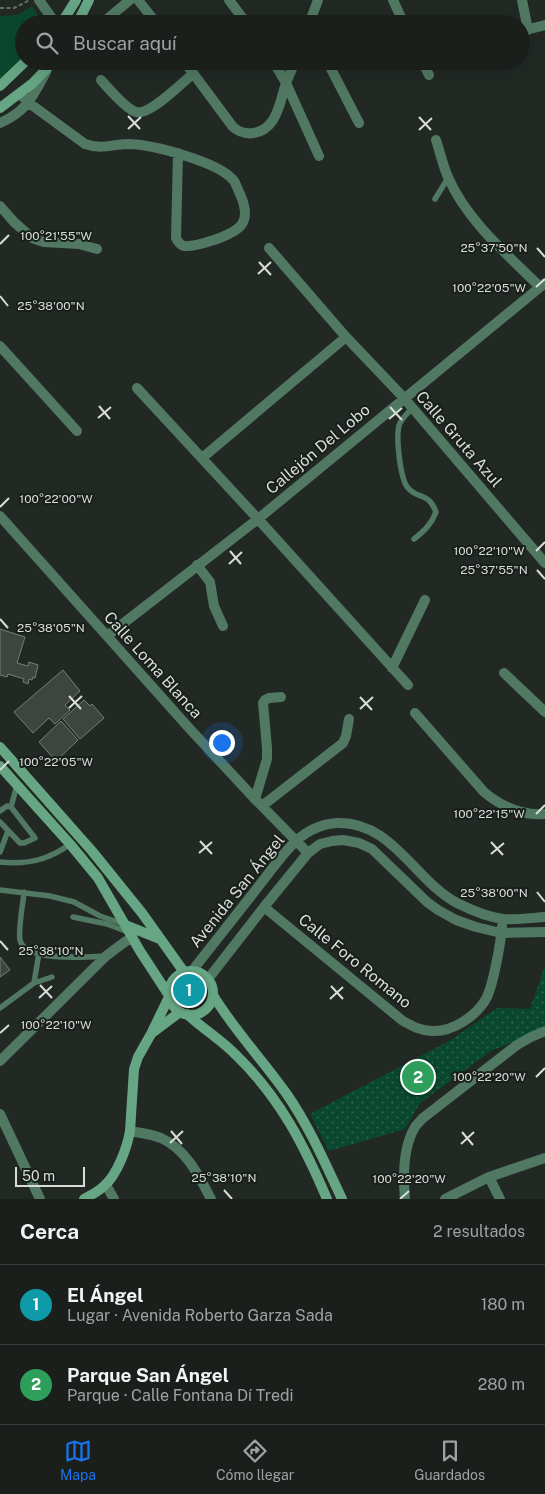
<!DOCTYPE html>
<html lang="es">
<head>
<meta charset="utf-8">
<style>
	:root { --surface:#1a1f1c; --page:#272c29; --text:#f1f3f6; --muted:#9fa2a3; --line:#383d3b; --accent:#1a73e8 }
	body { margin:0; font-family:"Public Sans",sans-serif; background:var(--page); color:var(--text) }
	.scale { position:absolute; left:15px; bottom:12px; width:70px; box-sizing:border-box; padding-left:5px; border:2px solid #d9ddda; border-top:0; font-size:14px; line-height:18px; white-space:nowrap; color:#d9ddda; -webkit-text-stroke:4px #191f1b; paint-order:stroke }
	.you { position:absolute; left:221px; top:742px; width:18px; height:18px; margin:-12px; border:4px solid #fff; border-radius:50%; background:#1a73e8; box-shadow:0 0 0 8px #1a73e833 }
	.badge { display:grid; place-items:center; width:32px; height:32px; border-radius:50%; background:var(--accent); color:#fff; font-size:16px; font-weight:700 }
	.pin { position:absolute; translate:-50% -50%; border:2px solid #fff; box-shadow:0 1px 5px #0006 }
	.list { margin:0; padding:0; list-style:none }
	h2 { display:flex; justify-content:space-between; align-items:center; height:65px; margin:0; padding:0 20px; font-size:21px }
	h2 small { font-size:16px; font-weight:400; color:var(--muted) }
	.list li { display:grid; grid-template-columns:32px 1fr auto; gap:15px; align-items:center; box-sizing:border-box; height:80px; padding:0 20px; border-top:1px solid var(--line) }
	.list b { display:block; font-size:19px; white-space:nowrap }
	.list p { margin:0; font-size:16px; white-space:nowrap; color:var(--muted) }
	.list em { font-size:16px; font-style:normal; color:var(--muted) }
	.icon { flex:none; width:28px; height:28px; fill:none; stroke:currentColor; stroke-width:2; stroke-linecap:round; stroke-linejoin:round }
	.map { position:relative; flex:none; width:545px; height:1199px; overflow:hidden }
	.search { position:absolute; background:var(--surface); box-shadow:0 5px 20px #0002; left:15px; right:15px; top:15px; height:55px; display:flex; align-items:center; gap:12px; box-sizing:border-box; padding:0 18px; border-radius:28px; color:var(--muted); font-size:19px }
	.sheet { height:225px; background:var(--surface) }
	nav { display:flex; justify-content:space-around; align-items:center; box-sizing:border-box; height:70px; border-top:1px solid var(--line); background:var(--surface); font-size:14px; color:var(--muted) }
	nav a { display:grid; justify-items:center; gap:2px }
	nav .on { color:var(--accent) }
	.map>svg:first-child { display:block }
	.green { fill:#09482e }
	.park { fill:url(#park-dots) }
	.building { fill:#3e4541; stroke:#767e79 }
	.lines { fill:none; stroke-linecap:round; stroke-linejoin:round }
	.path { stroke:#676d69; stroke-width:2; stroke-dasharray:4 2.5; stroke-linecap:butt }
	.lane { stroke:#517862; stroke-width:5.5 }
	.street { stroke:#517862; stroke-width:10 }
	.secondary { stroke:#66a684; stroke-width:10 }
	.ticks { fill:none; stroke:#d9ddda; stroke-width:2 }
	.labels { text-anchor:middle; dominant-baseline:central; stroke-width:4; stroke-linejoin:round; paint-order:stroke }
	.street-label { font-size:16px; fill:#d9ddda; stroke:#191f1b }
	.ticks-label { font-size:12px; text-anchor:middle; fill:#d9ddda; stroke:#191f1b; stroke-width:4; stroke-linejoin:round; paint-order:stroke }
</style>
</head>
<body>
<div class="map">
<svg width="545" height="1199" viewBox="0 0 545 1199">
	<defs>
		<pattern id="park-dots" width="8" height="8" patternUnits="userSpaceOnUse" patternTransform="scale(1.25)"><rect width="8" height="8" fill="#09482e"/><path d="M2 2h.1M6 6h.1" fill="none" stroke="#2c624c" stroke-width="1.8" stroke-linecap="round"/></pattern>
	</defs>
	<rect width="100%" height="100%" fill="#222925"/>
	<!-- green -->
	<path class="green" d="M32 6 43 24H24V59L0 79V16L18 15Z"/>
	<!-- park -->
	<path class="park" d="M545 966V1029L491 1051 420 1103 405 1129 329 1151 310 1114 451 1040 497 1008 530 1009Z"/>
	<!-- building -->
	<path class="building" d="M0 629 25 637 17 663 28 666 29 662 38 665 35 678 33 677 32 680 29 679 28 684 23 682 24 679 8 674 7 677 0 675Z
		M63 670 80 691 65 705 70 710 55 724 49 718 33 733 14 712Z
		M84 700 90 706 92 704 104 718 80 739 63 719Z
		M61 721 78 740 56 761 39 742Z
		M0 957 10 970 0 977Z"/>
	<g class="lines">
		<!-- path -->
		<path class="path" d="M0 8H14L30 0"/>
		<!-- lane -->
		<path class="lane" d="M435 199 448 178
			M412 408C408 413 403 417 400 423 395 433 400 479 408 488 418 500 428 491 436 512 431 525 424 531 414 539
			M11 807 17 785
			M0 811 7 806 11 807 35 838 24 843H20L0 822
			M0 852 8 831
			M0 862C27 865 49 860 70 844
			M0 890 50 896 74 902 100 916 124 924
			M24 892C23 905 18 928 20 940 24 962 87 957 104 956
			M73 917 107 924 128 932
			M34 983 39 953
			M0 1008 34 983 52 977"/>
		<!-- street -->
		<path class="street" d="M39 0 56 24
			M138 0 157 24
			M229 0 247 24
			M393 0 404 24
			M522 0 528 30
			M101 24 130 0
			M309 24 318 0
			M522 31 545 25
			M184 61 233 127C246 138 264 134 273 120 280 109 282 95 286 83 289 76 292 69 295 61
			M273 61 286 83 319 156
			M327 61 359 123
			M422 61 429 75
			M101 80C108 88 126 109 136 112 150 116 181 83 193 74
			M20 94 29 103 85 144C102 150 113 144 130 144 153 145 220 162 234 181 236 184 238 190 240 194 253 223 240 231 214 240 205 243 194 247 184 246 180 245 178 242 176 238L178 153
			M0 123C27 111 33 96 46 72
			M436 140C440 152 443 166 448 177 467 221 507 254 540 287
			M0 206 14 222 32 238 44 242 79 244 97 249
			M269 248 346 337
			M0 346 77 431
			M137 388 258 519 408 685
			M202 458 346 337 404 398 545 563
			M0 516 189 728 255 799 308 853
			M197 565 210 582 214 606 223 626
			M107 636 258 519 545 283
			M392 668 425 600
			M504 673 545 712
			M415 713 484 792C502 807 521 816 545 814
			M255 799 267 759V748L263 703 265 700 269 698 281 697
			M262 806 343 743 346 736 349 719
			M264 907 403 1021C412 1026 421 1031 432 1031 453 1032 476 1016 486 999 493 986 501 942 502 926
			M192 971C214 943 236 915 258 887 270 872 282 854 296 841 308 830 322 824 337 823 392 821 414 880 457 903 471 910 488 917 503 919 517 920 531 918 545 917
			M208 979 264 907 308 853 320 844 332 841 343 840 359 843 372 849 427 902 438 910 456 920 476 927 501 933 545 932
			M0 1061 106 956 126 941 133 939
			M0 1114 40 1199
			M130 1131C140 1133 151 1134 161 1138 186 1149 199 1176 211 1199
			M489 1177 500 1199
			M106 1185 114 1199
			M405 1199C403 1177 403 1147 415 1127 417 1124 420 1121 423 1118L517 1045 531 1037 545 1031
			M445 1199 489 1177 545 1158"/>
		<!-- secondary -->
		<path class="secondary" d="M61 24 76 0
			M77 24 89 0
			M0 86 26 61
			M0 108 33 83 54 61
			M0 747 92 851 142 913 184 972
			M0 766 70 844 98 878 140 951 168 994
			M125 925 160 939
			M169 993a22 22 0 1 1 44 0a22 22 0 1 1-44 0Z
			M213 995C234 1030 262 1059 286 1093 309 1126 325 1163 342 1199
			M187 1014C203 1029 222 1040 237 1056 280 1098 304 1145 327 1199
			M152 1033 180 1012
			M84 1199C91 1195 98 1192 104 1186 117 1175 127 1148 130 1131L134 1069 138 1057 151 1034 169 997"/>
	</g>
	<!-- ticks -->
	<path class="ticks" d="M128 116 140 129M419 117 431 130M128 129 141 117M419 130 432 118M0 244 9 235M537 248 545 257M259 262 271 275M258 274 271 262M536 287 545 279M0 296 8 306M99 406 110 419M390 407 402 420M98 418 111 407M389 419 402 408M0 507 9 498M230 551 241 564M536 551 545 542M229 564 242 552M537 570 545 579M0 619 8 628M69 696 81 709M360 697 372 710M69 708 82 696M360 709 373 697M0 770 9 761M536 814 545 805M200 841 212 854M491 842 503 855M199 853 212 842M491 854 504 843M537 892 545 902M0 941 8 950M40 985 52 998M331 986 343 999M39 998 52 986M330 999 343 987M0 1033 9 1025M536 1077 545 1068M171 1131 182 1144M462 1132 473 1145M170 1143 183 1131M461 1144 474 1132M224 1190 232 1199M400 1199 409 1191"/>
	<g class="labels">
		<!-- street labels -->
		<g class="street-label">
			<text transform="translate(459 439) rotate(49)">Calle Gruta Azul</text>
			<text transform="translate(318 449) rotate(-40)">Callejón Del Lobo</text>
			<text transform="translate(153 665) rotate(48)">Calle Loma Blanca</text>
			<text transform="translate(237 891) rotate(-51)">Avenida San Ángel</text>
			<text transform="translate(355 961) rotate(39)">Calle Foro Romano</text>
		</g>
	</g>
	<g class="ticks-label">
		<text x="56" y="240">100°21'55"W</text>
		<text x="494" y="252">25°37'50"N</text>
		<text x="489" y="292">100°22'05"W</text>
		<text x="51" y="310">25°38'00"N</text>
		<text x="56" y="503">100°22'00"W</text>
		<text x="489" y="555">100°22'10"W</text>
		<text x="494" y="574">25°37'55"N</text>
		<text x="51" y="632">25°38'05"N</text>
		<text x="56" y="766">100°22'05"W</text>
		<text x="489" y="818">100°22'15"W</text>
		<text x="494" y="897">25°38'00"N</text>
		<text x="51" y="955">25°38'10"N</text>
		<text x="56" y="1029">100°22'10"W</text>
		<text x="489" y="1081">100°22'20"W</text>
		<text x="224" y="1182">25°38'10"N</text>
		<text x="409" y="1183">100°22'20"W</text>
	</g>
</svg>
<div class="scale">50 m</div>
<div class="you"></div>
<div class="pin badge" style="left:189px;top:990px;background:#0f9aa8">1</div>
<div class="pin badge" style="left:418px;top:1077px;background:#2e9e5b">2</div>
<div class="search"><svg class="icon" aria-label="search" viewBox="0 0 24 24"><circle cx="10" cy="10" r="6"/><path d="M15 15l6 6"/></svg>Buscar aquí</div>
</div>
<section class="sheet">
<h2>Cerca<small>2 resultados</small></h2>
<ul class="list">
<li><span class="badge" style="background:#0f9aa8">1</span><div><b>El Ángel</b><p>Lugar · Avenida Roberto Garza Sada</p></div><em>180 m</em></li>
<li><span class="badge" style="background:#2e9e5b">2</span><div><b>Parque San Ángel</b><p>Parque · Calle Fontana Dí Tredi</p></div><em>280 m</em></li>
</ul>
</section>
<nav>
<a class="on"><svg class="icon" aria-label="map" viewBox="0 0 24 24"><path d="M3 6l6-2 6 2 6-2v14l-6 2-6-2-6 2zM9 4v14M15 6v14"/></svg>Mapa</a>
<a><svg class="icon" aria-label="directions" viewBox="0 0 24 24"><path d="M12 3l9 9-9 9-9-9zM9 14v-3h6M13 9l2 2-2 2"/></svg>Cómo llegar</a>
<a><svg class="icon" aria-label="saved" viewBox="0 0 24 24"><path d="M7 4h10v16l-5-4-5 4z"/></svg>Guardados</a>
</nav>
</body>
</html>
